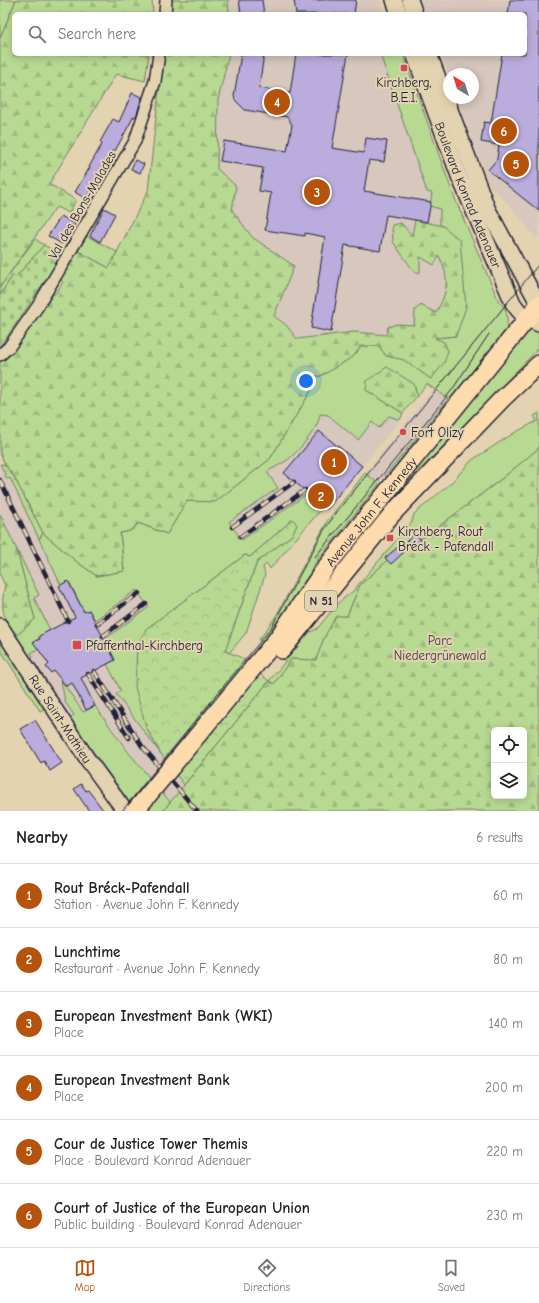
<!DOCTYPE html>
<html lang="en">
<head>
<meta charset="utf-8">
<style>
	:root { --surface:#fff; --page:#f2f2f2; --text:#222; --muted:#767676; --line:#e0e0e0; --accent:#b45309 }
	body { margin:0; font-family:"Comic Neue",sans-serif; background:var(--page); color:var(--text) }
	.controls { position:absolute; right:12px; bottom:12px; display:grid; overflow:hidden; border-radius:6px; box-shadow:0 2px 10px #0003 }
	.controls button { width:36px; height:36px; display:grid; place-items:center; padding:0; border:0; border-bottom:1px solid var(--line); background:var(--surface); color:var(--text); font:20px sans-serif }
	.compass { position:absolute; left:443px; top:68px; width:36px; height:36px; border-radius:50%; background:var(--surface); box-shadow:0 2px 10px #0003; rotate:322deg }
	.you { position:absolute; left:306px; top:381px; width:14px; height:14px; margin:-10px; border:3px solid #fff; border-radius:50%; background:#1a73e8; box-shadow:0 0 0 6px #1a73e833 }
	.badge { display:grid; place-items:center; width:26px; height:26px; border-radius:50%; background:var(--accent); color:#fff; font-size:13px; font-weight:700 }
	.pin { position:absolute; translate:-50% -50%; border:2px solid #fff; box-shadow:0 1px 4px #0006 }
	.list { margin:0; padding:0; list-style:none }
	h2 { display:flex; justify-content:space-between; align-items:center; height:52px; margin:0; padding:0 16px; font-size:17px }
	h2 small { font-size:13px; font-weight:400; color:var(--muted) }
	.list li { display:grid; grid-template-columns:26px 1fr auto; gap:12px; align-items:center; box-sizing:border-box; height:64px; padding:0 16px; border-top:1px solid var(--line) }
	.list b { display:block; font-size:15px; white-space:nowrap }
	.list p { margin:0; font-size:13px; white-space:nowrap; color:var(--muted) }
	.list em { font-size:13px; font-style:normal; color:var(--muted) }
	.icon { flex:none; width:22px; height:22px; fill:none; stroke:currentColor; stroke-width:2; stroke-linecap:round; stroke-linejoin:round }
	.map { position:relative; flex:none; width:539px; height:811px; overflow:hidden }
	.search { position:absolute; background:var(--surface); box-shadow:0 2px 10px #0003; left:12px; right:12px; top:12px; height:44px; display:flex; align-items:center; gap:10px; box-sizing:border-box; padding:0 14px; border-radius:6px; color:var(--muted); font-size:15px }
	.sheet { height:436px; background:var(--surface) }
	nav { display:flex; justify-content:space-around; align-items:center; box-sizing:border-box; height:56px; border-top:1px solid var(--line); background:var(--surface); font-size:11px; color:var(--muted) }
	nav a { display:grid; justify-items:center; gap:2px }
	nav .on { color:var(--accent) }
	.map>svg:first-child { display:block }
	.built { fill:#d7c7bd }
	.grass { fill:#b8d992; stroke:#6d7e66 }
	.forest { fill:url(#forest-firs); stroke:#6d7e66; fill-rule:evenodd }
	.cemetery { fill:url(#cemetery-stones); stroke:#6d7e66 }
	.park { fill:url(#park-crowns); stroke:#6d7e66 }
	.building { fill:#baacdc; stroke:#22223b }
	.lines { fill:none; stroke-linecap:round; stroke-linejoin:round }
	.minor-casing { stroke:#22223b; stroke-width:14 }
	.secondary-casing { stroke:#22223b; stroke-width:18 }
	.primary-casing { stroke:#22223b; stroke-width:20 }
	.minor { stroke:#e4d3b0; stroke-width:11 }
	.secondary { stroke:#e4d3b0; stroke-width:15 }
	.primary { stroke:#fedbac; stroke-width:17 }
	.tram { stroke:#22223b; stroke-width:1 }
	.rail-casing { stroke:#22223b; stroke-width:4.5 }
	.rail { stroke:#e4d3b0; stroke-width:3; stroke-dasharray:9; stroke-linecap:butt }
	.primary-bridge-casing { stroke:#22223b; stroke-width:20; stroke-linecap:butt }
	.primary-bridge { stroke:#fedbac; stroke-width:17 }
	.poi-dot { fill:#d1495b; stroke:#e4d3b0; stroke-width:1.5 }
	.labels { text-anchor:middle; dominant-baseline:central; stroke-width:4; stroke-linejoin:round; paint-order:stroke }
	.shield { fill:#e4d3b0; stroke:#5c575e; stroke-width:1 }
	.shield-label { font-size:12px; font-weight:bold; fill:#22223b }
	.poi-label { font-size:13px; fill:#22223b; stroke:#e4d3b0; text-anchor:start }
	.street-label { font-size:13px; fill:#22223b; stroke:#e4d3b0 }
	.park-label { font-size:13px; fill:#383d48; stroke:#e4d3b0 }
</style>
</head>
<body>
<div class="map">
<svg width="539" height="811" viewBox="0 0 539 811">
	<defs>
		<pattern id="forest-firs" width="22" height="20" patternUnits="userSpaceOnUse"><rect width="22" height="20" fill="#b8d992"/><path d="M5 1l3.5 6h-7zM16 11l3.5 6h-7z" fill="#9eba7f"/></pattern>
		<pattern id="cemetery-stones" width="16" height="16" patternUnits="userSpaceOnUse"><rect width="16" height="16" fill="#b8d992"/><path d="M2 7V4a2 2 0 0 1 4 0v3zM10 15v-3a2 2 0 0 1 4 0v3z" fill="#9eba7f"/></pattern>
		<pattern id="park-crowns" width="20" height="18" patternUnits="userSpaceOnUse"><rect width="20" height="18" fill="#b8d992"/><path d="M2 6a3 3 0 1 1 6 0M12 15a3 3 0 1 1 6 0" fill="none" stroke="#9eba7f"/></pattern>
	</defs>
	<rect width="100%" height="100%" fill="#e4d3b0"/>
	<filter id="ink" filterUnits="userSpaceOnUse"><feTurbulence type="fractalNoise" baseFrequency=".025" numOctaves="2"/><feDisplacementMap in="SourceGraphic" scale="8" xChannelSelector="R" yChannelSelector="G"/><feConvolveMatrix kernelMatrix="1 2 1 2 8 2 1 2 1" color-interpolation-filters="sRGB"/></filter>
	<g filter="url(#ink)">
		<!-- built -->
		<path class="built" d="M228 0H380L385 14H229Z
			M420 0H539V234L536 238 511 207 489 185 457 98H473V74H449V77L441 54H525V14H425Z
			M229 54H399L461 285 416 339 354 332 297 339 286 325 195 246 217 169 218 100Z
			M434 389 448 399 379 484 365 473Z
			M320 414 328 415 358 439 372 422 389 415 400 420 327 509 308 493 242 541 229 522 278 488 267 472 277 464 290 458 320 419Z
			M0 466 7 479 10 478 61 584 68 581 84 612 89 610 95 620 136 590 149 607 115 632V660L107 664 121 691 116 694 184 785 175 804 170 802 145 773 96 706 84 712 61 681 65 702 74 715 69 719 29 658 33 642 50 630 33 598 38 595 0 514Z"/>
		<!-- grass -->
		<path class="grass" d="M0 0H16L0 38Z
			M380 54H403L453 194 499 302C509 309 508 322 506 333L388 479 385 476 448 399 427 384 417 396 414 384 366 390 403 413 400 420 389 416 379 428 372 422 358 440 328 415 320 414C319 427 301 448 291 457 285 463 274 467 267 472L278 488 229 522 242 540 308 493 324 506 270 569 267 564 263 567 265 575 246 633 229 653 225 651 257 562 292 535 293 519 250 557 245 555 146 629V727L161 754 116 694 121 691 107 664 115 660 105 639 149 607 136 590 95 620 89 610 84 612 69 581 61 585 39 539 43 533 77 562 97 576 124 571 120 533C128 532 134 531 138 523L167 534 187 501H216L270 459 312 389 310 376H321L354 356 361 346H379L386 356 404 359 431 379 434 338 456 336 443 226 440 225V209L430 206 432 193 427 192Z
			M87 236 117 252 109 268 78 251Z
			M35 239 44 245 16 277 13 275 0 295V287Z
			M528 328H533L539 332V344L535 352 409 481 328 579 316 601V588Z
			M539 413V448L504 477 425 537 407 543 360 585 347 616 324 638 316 661 291 659 274 685 269 681 310 632 317 629 338 603 352 592 412 522 414 514 450 484 472 460 514 433 537 421 534 416Z
			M365 473 379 484 318 559 311 570 314 573 266 646 259 640 276 616 328 520Z
			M16 548 39 595 34 598 50 630 34 642 38 649 31 653 33 656 29 658 15 637 35 619Z
			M0 641 44 709 40 711 0 649Z
			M61 680 83 712 95 706 129 753 170 802 163 811H136L69 719 74 715 65 702Z"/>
		<!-- forest -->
		<path class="forest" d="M16 0H152L153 14H14V54H149L145 81 116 74 49 184 76 200 69 213 56 207 0 287V38Z
			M168 0H228L229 14H167Z
			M163 54H229L218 100 217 169 236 186 232 210 252 237 294 266 274 316 286 325 297 339 354 332 386 335 388 327 397 324 414 325 415 310 421 305 436 313C448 291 450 279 439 256L434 265 420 257V272L415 273 393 242 392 225 401 223 412 235 415 220 443 226 460 240 466 307 456 336 435 338 444 342 448 351 444 363 431 379 404 360 386 356 379 346H361L354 356 321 376H310L312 389 270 459 215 502 187 501 167 534 138 523C134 530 128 532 120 533L124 571 97 576 77 562 43 533 14 477 5 465 0 453V362L49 298 57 292 63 282 60 279 78 251 109 268 148 191Z
			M387 367 414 384 417 396 403 413 366 390 367 381Z
			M539 448V811H163L269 681 274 684 291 659 316 660 324 638 336 616H347L360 585 407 543 425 537 504 477ZM494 730H524V796H494Z
			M0 514 16 548 35 619 15 637C3 617 0 609 5 585L0 575Z"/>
		<!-- cemetery -->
		<path class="cemetery" d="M44 245 62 256 0 347V295L13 275 16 277Z"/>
		<!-- park -->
		<path class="park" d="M0 464 5 465 14 477 43 533 39 539 10 478 7 479Z
			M293 519 297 525 292 535 257 562 225 651 240 657 269 681 184 785 161 754 146 727 135 687 137 646 146 629 245 555 250 557Z"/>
		<!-- building -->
		<path class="building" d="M239 0H262L264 14H241Z
			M294 0H356L354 14H296Z
			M510 0H539V211L488 170 497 159 499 145 481 142 484 122 491 123 502 54H525V14H508Z
			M241 54H264L259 88 290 93 296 54H348L332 148 364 153 366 138 387 141 384 162 369 160 364 191 431 202 427 222 386 215 380 251 345 245 331 332 311 328 325 237 305 233V236L265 230 271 193 259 191 263 168 220 161 224 141 287 151 292 125 290 121 287 117 245 110 235 100 234 96Z
			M132 93 142 97 136 117 134 116 115 151 113 150 86 199 75 192 90 167H89L102 144 100 142 113 119 119 122Z
			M135 160 144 164 140 173 131 169Z
			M104 208 115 214 100 242 90 236Z
			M61 216 75 224 62 244 48 236Z
			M319 431 362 466 327 509 284 473Z
			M415 533 421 540 410 549 405 543Z
			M398 547 403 553 391 564 385 558Z
			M68 581 84 612 89 610 115 660 81 678 95 706 86 710 72 683 66 686 54 671 51 673 46 667 49 664 33 642 40 639 39 636 75 617 59 586Z
			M35 720 62 763 50 771 44 761 41 763 20 729Z
			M81 784 86 791 88 790 104 811H89L74 789Z"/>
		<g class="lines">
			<defs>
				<path id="minor" d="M165 14 166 0
					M0 355 9 347 38 306 135 141 155 81 159 54"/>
				<g id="secondary">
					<path d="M394 0 399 14"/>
					<path d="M410 0 415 14"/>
					<path id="s1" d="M414 54 459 176 513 303C520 314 527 319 539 324"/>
					<path d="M429 54 487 208 539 305"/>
					<path id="s2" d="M0 626 88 760 125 811"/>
				</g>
				<g id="primary">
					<path d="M282 650 392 514 502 399 539 364"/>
					<path id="s3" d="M253 668 277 639 326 567 539 304"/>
				</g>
			</defs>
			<!-- minor casing -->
			<use href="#minor" class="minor-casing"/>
			<!-- secondary casing -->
			<use href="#secondary" class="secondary-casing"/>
			<!-- primary casing -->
			<use href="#primary" class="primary-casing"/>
			<!-- minor -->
			<use href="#minor" class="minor"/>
			<!-- secondary -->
			<use href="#secondary" class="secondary"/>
			<!-- primary -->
			<use href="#primary" class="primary"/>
			<!-- tram -->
			<path class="tram" d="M315 557 452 390 489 334
				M122 811 271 628 324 530 339 509 539 264"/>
			<defs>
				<path id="rail" d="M0 480 68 621
					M232 527 294 482
					M240 537 305 490
					M97 624 139 593
					M103 636 146 604
					M94 671 142 746 197 811
					M88 674 129 738"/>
			</defs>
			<!-- rail casing -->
			<use href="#rail" class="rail-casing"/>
			<!-- rail -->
			<use href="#rail" class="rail"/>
			<defs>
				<path id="primary-bridge" d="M135 811 253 668"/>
			</defs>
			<!-- primary-bridge casing -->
			<use href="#primary-bridge" class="primary-bridge-casing"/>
			<!-- primary-bridge -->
			<use href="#primary-bridge" class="primary-bridge"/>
		</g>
	</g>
	<!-- markers -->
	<g class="poi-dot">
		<rect x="400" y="64" width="8" height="8" rx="2"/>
		<circle cx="403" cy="432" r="4"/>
		<rect x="386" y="534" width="8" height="8" rx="2"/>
		<rect x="72" y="640" width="10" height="10" rx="2"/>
	</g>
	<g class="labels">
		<!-- shield labels -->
		<rect class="shield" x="305" y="591" width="32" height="20" rx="3"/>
		<g class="shield-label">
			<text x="321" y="601">N 51</text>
		</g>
		<!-- poi labels -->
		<g class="poi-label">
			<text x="404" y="82" text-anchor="middle">Kirchberg,<tspan x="404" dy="15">B.E.I.</tspan></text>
			<text x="411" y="432">Fort Olizy</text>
			<text x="398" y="531">Kirchberg, Rout<tspan x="398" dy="15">Bréck - Pafendall</tspan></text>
			<text x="86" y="645">Pfaffenthal-Kirchberg</text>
		</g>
		<!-- street labels -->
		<g class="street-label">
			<text stroke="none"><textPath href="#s1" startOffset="151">Boulevard Konrad Adenauer</textPath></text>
			<text transform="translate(82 205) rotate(-60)">Val des Bons-Malades</text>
			<text stroke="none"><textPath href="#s3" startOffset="196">Avenue John F. Kennedy</textPath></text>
			<text stroke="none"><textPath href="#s2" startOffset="111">Rue Saint-Mathieu</textPath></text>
		</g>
		<!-- park labels -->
		<g class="park-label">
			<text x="440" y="640">Parc<tspan x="440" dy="15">Niedergrünewald</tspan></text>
		</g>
	</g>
</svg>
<div class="controls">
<button><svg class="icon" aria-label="locate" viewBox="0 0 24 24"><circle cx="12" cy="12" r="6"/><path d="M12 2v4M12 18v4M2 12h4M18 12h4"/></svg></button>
<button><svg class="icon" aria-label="layers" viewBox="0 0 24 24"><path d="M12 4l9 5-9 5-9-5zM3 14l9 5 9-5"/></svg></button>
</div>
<svg class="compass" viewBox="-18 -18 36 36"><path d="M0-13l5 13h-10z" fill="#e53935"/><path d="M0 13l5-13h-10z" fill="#767676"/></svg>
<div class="you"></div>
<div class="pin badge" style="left:334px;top:462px">1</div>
<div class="pin badge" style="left:321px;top:496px">2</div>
<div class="pin badge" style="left:317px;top:192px">3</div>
<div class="pin badge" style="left:277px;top:102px">4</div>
<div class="pin badge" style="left:516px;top:164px">5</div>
<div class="pin badge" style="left:504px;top:131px">6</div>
<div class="search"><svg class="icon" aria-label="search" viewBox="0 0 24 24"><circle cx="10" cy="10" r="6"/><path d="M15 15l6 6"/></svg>Search here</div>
</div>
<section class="sheet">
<h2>Nearby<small>6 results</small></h2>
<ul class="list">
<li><span class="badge">1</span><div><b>Rout Bréck-Pafendall</b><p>Station · Avenue John F. Kennedy</p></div><em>60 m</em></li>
<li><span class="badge">2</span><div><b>Lunchtime</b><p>Restaurant · Avenue John F. Kennedy</p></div><em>80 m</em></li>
<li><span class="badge">3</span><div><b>European Investment Bank (WKI)</b><p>Place</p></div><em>140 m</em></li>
<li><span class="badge">4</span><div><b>European Investment Bank</b><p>Place</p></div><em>200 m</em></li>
<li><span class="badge">5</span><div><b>Cour de Justice Tower Themis</b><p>Place · Boulevard Konrad Adenauer</p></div><em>220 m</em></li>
<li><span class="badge">6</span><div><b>Court of Justice of the European Union</b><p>Public building · Boulevard Konrad Adenauer</p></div><em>230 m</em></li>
</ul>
</section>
<nav>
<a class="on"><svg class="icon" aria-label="map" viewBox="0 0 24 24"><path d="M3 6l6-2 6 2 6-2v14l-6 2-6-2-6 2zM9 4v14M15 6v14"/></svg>Map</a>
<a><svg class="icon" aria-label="directions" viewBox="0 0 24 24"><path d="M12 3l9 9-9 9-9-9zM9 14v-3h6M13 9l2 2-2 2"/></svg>Directions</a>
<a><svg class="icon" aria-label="saved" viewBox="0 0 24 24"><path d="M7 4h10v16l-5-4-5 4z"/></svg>Saved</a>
</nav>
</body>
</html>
